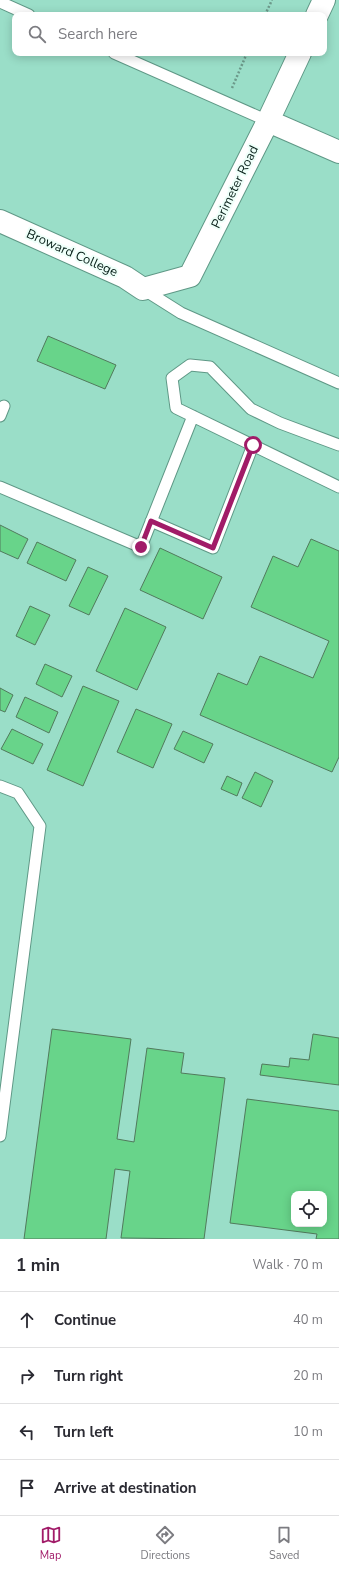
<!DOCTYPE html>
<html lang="en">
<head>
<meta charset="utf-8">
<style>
	:root { --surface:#fff; --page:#f7f7f7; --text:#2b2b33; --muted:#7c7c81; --line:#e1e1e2; --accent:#a11b68 }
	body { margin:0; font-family:"Nunito Sans",sans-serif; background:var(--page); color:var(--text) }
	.controls { position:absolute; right:12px; bottom:12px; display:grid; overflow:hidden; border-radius:8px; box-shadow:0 2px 10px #0003 }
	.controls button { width:36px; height:36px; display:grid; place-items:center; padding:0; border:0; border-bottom:1px solid var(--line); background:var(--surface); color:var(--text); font:20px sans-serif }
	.stop { position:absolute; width:12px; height:12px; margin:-9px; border:3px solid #a11b68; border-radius:50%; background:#fff }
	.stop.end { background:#a11b68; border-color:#fff; box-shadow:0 1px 4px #0008 }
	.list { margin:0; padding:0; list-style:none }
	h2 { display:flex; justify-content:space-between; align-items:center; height:52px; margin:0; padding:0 16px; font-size:17px }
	h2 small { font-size:13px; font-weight:400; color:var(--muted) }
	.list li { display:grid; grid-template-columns:26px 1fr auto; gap:12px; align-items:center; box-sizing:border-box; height:56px; padding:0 16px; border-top:1px solid var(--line) }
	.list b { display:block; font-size:15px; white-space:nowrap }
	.list em { font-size:13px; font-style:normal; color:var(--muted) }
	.icon { flex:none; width:22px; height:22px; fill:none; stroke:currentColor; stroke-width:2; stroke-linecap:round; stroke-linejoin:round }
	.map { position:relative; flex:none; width:339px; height:1239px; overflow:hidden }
	.search { position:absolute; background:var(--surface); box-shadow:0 2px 10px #0003; left:12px; right:12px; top:12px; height:44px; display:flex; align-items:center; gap:10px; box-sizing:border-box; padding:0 14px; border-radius:8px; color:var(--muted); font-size:15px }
	.sheet { height:276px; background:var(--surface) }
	nav { display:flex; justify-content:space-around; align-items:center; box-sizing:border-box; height:56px; border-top:1px solid var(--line); background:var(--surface); font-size:11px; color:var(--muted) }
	nav a { display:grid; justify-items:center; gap:2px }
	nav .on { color:var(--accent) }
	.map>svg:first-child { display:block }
	.built { fill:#9adec8; fill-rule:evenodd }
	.building { fill:#68d48a; stroke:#517a5c; fill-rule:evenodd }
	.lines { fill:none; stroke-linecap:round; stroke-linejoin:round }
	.lane-casing { stroke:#5f9886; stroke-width:13 }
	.street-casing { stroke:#5f9886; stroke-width:24 }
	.path { stroke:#6c998a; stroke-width:2.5; stroke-dasharray:2 2; stroke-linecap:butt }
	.lane { stroke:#fff; stroke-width:11 }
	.street { stroke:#fff; stroke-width:22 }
	.route { stroke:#a11b68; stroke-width:5 }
	.labels { text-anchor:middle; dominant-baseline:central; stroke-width:4; stroke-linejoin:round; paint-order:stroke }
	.street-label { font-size:13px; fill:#061e17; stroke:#eefff9 }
</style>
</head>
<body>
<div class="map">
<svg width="339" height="1239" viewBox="0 0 339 1239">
	<rect width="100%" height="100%" fill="#ade8d4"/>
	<!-- built -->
	<path class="built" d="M0 0H339V1239H0ZM15 15H324V53H15ZM294 1194H324V1224H294Z"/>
	<!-- building -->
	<path class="building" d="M48 336 116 365 105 389 37 361Z
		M0 525 28 539 18 559 0 551Z
		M311 539 339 551V757L332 772 200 715 218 673 247 685 260 656 313 678 329 641 251 607 273 556 298 567Z
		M37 542 76 560 66 581 27 563Z
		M160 548 222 577 203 619 140 590Z
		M88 567 108 576 89 615 69 606Z
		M30 606 50 615 35 645 16 636Z
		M125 608 166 627 137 690 96 671Z
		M45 664 72 676 62 697 36 684Z
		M83 686 119 701 83 786 47 770Z
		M0 688 13 695 5 712 0 710Z
		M25 697 58 712 49 733 16 717Z
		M136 709 172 724 153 768 117 752Z
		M12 729 43 744 33 764 1 749Z
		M183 731 213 744 204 763 174 749Z
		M255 772 273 781 261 807 242 798Z
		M227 776 242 783 237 796 221 789Z
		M52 1029 131 1039 117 1139 134 1142 147 1048 184 1053 181 1073 225 1078 204 1239 121 1238 130 1171 115 1169 106 1239H24Z
		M313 1034 339 1038V1085L260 1075 262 1064 289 1067 290 1058 309 1060Z
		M247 1099 339 1111V1239H316L317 1234 230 1223ZM294 1194H324V1224H294Z"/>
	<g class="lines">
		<defs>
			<path id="lane" d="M0 2 29 15
				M114 53 268 121
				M143 289 181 313 339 383
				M0 416 4 406
				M339 445 280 423 251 409 210 367 190 365 172 378 176 408 339 487
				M0 487 141 547 193 416
				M151 521 213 548 253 445
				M0 786 18 793 40 826 0 1136"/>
			<path id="street" d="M317 15 324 0
				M268 121 339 152
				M0 221 125 277 143 289 190 276 268 121 300 53"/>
		</defs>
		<!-- lane casing -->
		<use href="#lane" class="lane-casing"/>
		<!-- street casing -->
		<use href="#street" class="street-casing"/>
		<!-- path -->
		<path class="path" d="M265 15 272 0
			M232 88 247 53"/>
		<!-- lane -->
		<use href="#lane" class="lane"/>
		<!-- street -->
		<use href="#street" class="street"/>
	</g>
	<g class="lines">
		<!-- route -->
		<path class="route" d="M141 547 151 521 213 548 253 445"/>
	</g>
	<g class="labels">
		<!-- street labels -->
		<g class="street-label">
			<text transform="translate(235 187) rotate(-64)">Perimeter Road</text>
			<text transform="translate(72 253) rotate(24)">Broward College</text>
		</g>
	</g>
</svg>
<div class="controls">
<button><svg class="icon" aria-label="locate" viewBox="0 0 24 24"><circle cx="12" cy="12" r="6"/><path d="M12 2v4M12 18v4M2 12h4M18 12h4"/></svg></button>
</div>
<div class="stop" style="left:253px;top:445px"></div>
<div class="stop end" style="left:141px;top:547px"></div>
<div class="search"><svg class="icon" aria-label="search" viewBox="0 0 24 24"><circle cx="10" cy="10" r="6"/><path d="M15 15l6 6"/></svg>Search here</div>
</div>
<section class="sheet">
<h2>1 min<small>Walk · 70 m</small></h2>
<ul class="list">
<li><svg class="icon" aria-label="ahead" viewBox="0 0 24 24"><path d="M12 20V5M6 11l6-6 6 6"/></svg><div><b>Continue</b></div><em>40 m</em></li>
<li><svg class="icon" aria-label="right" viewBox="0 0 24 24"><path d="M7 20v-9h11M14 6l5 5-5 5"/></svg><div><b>Turn right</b></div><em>20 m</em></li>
<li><svg class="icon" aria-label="left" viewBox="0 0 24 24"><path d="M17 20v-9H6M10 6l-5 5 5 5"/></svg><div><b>Turn left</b></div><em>10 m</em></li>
<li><svg class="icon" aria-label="arrive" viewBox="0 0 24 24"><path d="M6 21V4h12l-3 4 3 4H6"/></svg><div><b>Arrive at destination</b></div></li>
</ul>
</section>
<nav>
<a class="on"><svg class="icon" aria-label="map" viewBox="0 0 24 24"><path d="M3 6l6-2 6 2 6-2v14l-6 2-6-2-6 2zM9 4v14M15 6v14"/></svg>Map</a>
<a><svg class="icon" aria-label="directions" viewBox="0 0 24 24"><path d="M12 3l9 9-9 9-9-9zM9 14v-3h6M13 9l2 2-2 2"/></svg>Directions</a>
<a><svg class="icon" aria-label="saved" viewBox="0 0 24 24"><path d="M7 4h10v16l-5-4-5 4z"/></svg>Saved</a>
</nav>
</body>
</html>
